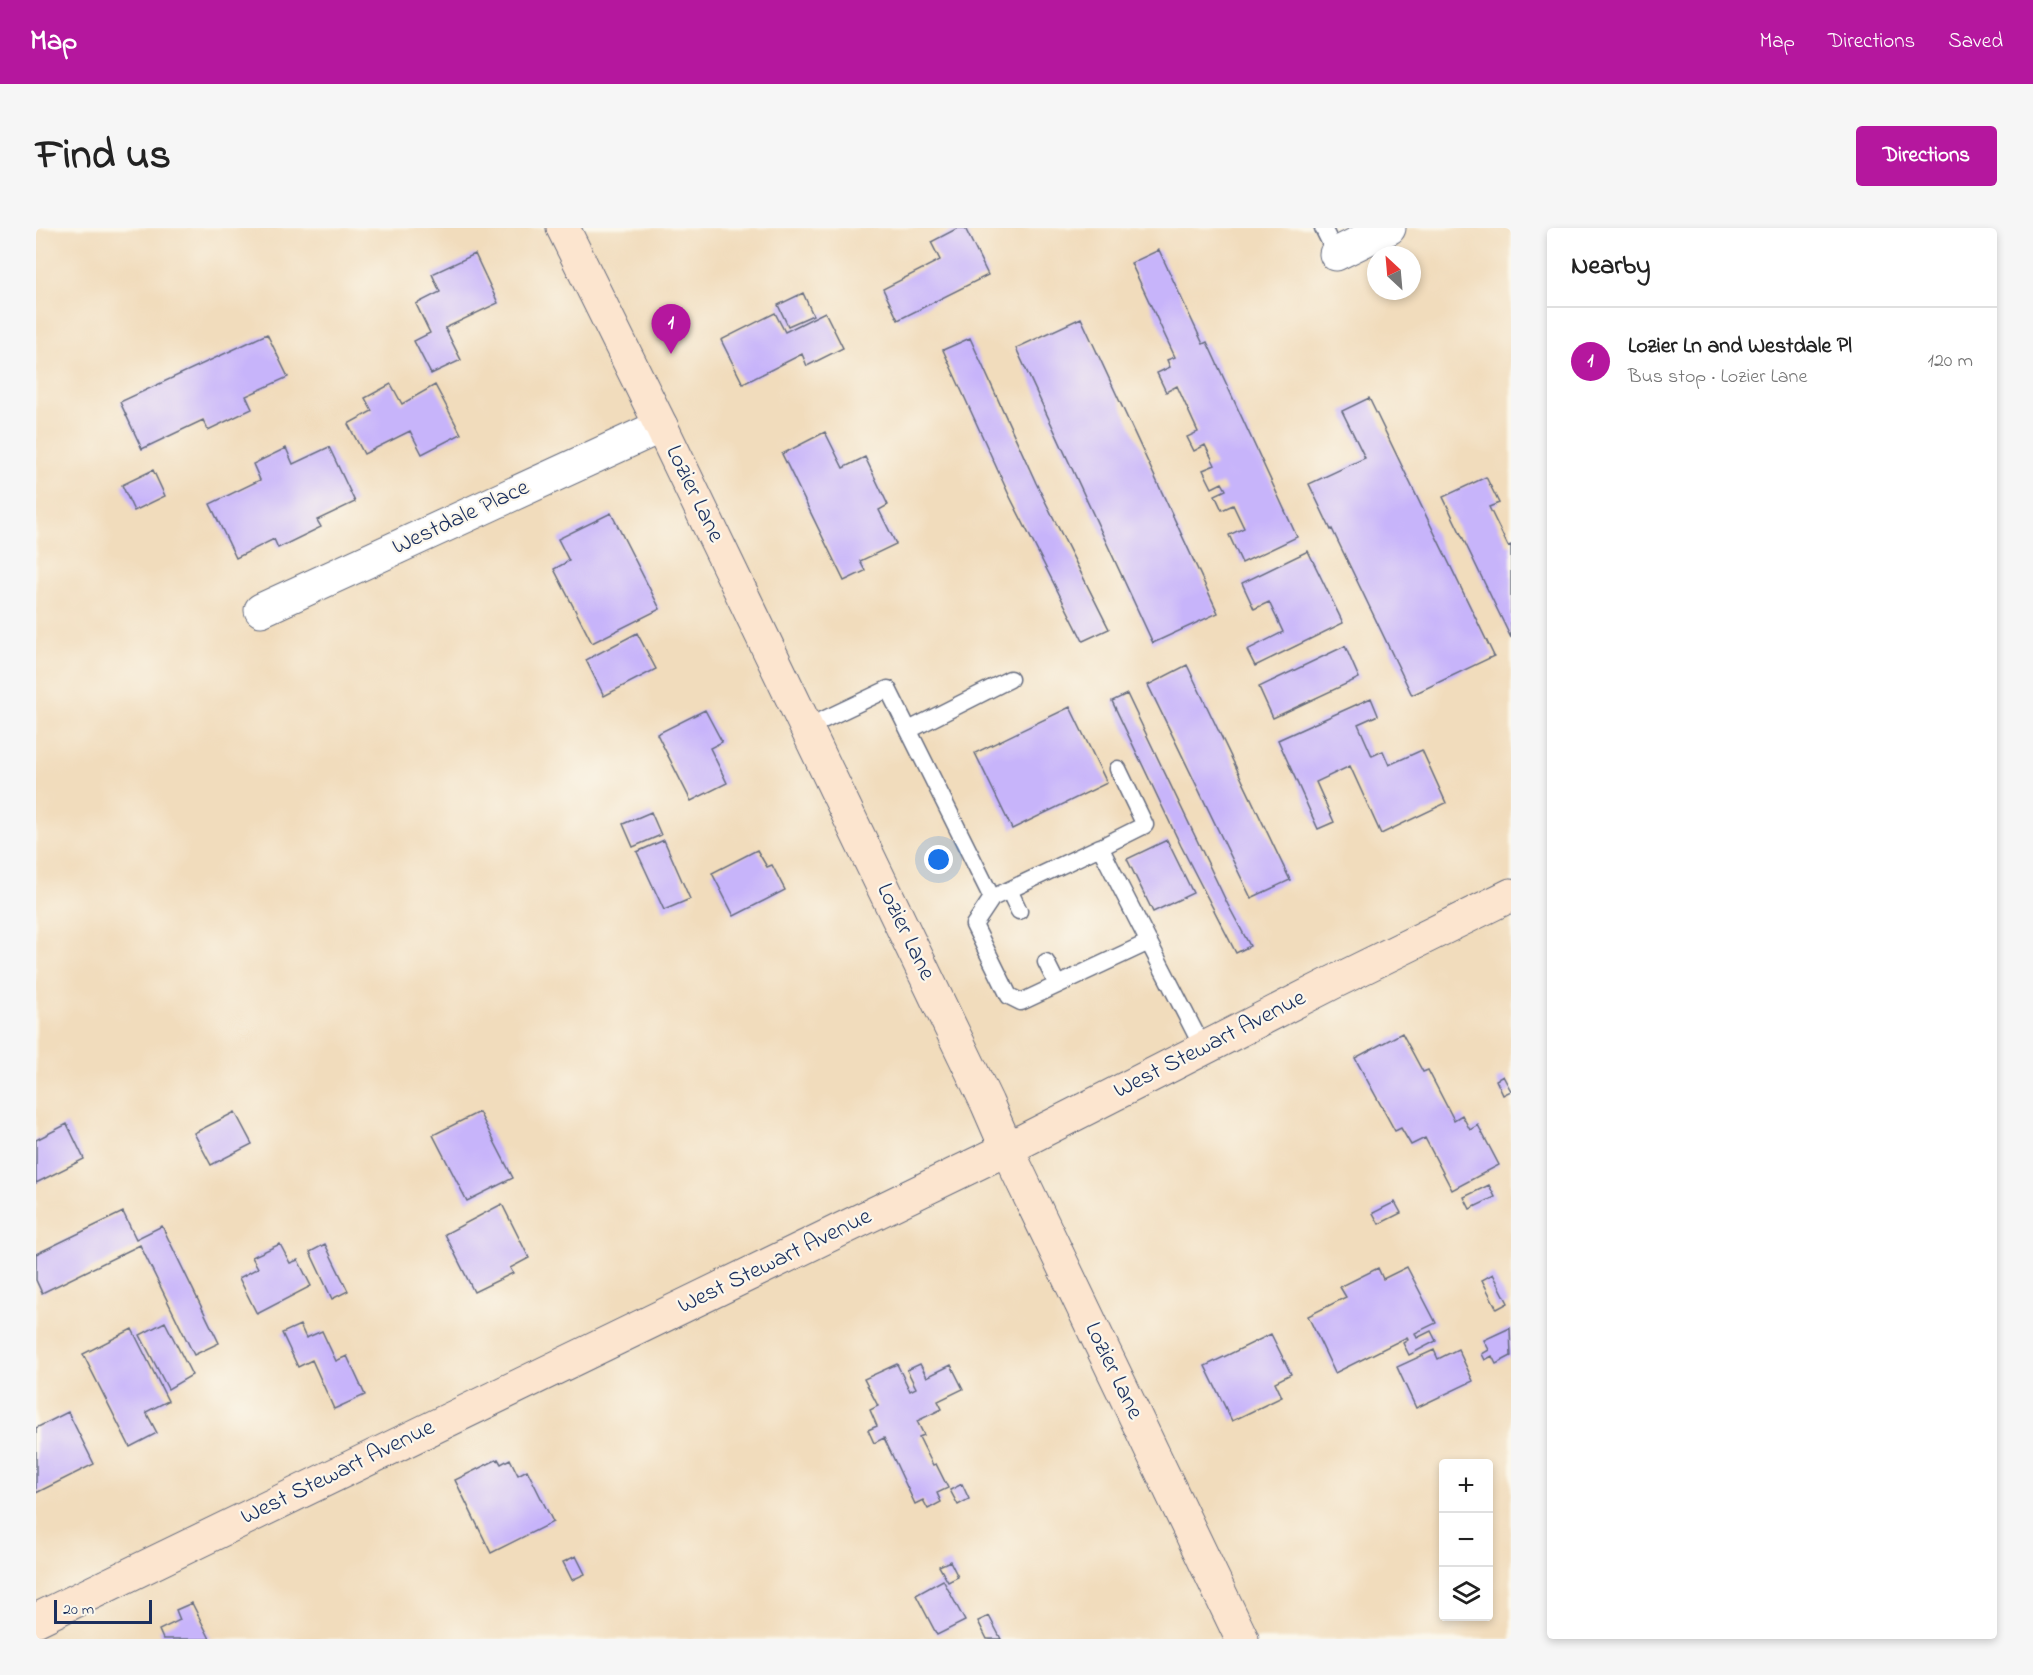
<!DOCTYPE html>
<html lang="en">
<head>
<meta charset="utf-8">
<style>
	:root { --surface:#fff; --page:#f6f6f6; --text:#222; --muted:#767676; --line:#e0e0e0; --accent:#b5179e }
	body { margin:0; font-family:"Indie Flower",sans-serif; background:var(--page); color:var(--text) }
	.controls { position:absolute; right:18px; bottom:18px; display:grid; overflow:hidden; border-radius:6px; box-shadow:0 3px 9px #0003 }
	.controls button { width:54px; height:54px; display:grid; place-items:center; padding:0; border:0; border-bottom:2px solid var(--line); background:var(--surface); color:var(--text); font:30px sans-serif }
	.compass { position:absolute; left:1331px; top:18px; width:54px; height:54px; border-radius:50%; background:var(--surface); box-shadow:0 3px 9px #0003; rotate:334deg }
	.scale { position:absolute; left:18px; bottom:15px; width:98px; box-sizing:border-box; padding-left:6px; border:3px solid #1b2f5e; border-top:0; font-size:16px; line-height:21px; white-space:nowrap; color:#1b2f5e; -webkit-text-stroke:4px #fbf7ec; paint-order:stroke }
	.you { position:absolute; left:903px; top:632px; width:21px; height:21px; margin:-15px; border:4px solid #fff; border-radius:50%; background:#1a73e8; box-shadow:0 0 0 9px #1a73e833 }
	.badge { display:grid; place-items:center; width:39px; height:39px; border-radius:50%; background:var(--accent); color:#fff; font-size:20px; font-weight:700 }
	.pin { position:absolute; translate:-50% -50px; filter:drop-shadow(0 2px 3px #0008) }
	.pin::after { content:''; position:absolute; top:32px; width:21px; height:18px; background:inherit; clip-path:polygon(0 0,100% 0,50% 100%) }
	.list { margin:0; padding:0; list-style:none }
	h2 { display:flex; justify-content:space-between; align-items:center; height:78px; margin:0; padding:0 24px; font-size:26px }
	h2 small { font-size:20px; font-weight:400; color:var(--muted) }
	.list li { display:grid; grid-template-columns:39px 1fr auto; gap:18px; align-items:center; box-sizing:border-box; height:108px; padding:0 24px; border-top:2px solid var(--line) }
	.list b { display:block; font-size:22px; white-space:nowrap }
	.list p { margin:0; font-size:20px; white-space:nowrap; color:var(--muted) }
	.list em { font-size:20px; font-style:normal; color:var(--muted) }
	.icon { flex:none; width:33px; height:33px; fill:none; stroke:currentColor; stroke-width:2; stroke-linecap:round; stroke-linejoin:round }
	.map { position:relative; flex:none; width:1475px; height:1411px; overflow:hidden; border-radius:6px }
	header { display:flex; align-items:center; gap:36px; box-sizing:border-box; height:84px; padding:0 30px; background:var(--accent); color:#fff }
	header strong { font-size:28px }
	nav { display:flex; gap:33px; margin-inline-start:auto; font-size:21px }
	.intro { display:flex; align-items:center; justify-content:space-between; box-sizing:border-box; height:144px; padding:0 36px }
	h1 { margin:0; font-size:42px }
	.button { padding:15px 27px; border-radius:6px; background:var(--accent); color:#fff; font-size:21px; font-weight:700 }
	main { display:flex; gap:36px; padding:0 36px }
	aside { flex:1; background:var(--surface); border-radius:6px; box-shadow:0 3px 9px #0003 }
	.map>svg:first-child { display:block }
	.building { fill:#c7b4fa }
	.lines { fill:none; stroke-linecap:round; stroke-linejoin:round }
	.lane-casing { stroke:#666c7f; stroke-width:19 }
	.street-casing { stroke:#666c7f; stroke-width:35 }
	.secondary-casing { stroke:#666c7f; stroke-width:35 }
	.lane { stroke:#fff; stroke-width:16 }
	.street { stroke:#fff; stroke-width:33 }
	.secondary { stroke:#fce5cf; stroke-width:33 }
	.labels { text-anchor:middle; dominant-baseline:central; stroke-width:4.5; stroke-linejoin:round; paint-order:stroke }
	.street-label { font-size:24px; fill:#1b2f5e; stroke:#fbf7ec }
</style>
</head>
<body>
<header>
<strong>Map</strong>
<nav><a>Map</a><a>Directions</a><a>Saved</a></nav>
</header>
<div class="intro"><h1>Find us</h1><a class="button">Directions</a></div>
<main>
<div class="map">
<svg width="1475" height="1411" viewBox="0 0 1475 1411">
	<rect width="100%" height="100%" fill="#fbf7ec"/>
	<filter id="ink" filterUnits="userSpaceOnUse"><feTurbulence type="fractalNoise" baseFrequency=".0167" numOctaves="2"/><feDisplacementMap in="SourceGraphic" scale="12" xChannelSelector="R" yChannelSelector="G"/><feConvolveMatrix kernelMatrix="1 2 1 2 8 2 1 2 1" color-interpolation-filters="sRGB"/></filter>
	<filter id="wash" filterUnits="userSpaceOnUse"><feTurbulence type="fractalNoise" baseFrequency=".008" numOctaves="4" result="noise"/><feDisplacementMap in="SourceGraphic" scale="24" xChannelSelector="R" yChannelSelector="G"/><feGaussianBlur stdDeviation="1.35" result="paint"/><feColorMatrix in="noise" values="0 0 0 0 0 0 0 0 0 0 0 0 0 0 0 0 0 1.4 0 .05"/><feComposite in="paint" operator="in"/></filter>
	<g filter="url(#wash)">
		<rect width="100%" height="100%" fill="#f1dcbc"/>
		<g id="blocks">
			<!-- building -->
			<path class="building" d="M922 0H929L952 47 862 92 847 61 904 32 895 14Z
				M1123 22 1167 116 1171 114 1261 309 1206 335 1193 307 1208 300 1197 277 1186 282 1179 267 1190 262 1186 255 1176 260 1167 242 1179 237 1169 217 1158 223 1151 209 1162 204 1141 158 1130 164 1121 145 1134 139 1131 132 1139 129 1095 35Z
				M439 26 462 75 409 100 425 132 395 146 378 113 394 105 380 76 404 64 396 46Z
				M767 65 777 87 752 98 742 77Z
				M789 84 807 120 771 138 766 126 707 156 685 112 739 85 749 104Z
				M1045 90 1182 385 1117 415 980 120Z
				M231 106 252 149 210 168 216 181 172 202 167 192 106 221 84 174Z
				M934 110 1000 255 1073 401 1047 413 973 267 907 122Z
				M355 156 366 176 399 157 425 206 386 226 374 203 328 226 312 196 336 183 329 170Z
				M1333 170 1458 428 1376 467 1296 301 1295 302 1273 256 1329 230 1306 183Z
				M789 204 807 240 829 229 852 277 843 282 860 316 824 333 829 343 808 353 746 226Z
				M293 219 319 274 281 292 285 299 242 320 238 311 200 330 174 276 224 252 217 236 250 220 257 236Z
				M117 242 129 268 98 283 86 257Z
				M1450 249 1463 275 1453 279 1472 318 1475 317V410L1407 269Z
				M575 285 624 381 556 415 518 341 533 333 522 311Z
				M1272 323 1307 395 1219 438 1211 422 1247 404 1233 374 1218 381 1206 355Z
				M601 405 620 441 568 468 550 432Z
				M1309 418 1323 450 1237 490 1223 459Z
				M1151 437 1254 652 1215 670 1112 457Z
				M1091 466 1192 677 1214 718 1200 725 1145 618 1076 473Z
				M1335 470 1342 487 1322 496 1336 528 1347 523 1353 537 1386 522 1410 575 1345 606 1314 538 1280 554 1298 594 1282 601 1242 512Z
				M1034 479 1071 555 976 601 939 525Z
				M669 482 686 514 674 520 691 555 655 573 621 506Z
				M615 584 625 607 597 619 587 596Z
				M628 612 654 671 628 682 601 624Z
				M1131 612 1157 665 1117 684 1091 631Z
				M721 622 731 639 736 637 749 662 698 688 676 645Z
				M1366 805 1387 844 1392 842 1418 892 1426 887 1434 902 1442 897 1463 937 1416 962 1389 910 1375 917 1365 900 1359 903 1319 830Z
				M1467 848 1475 863 1467 867 1460 852Z
				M199 884 216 916 175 937 158 905Z
				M443 884 477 950 431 973 397 907Z
				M31 896 48 931 0 955V912Z
				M1453 957 1459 969 1434 981 1428 969Z
				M1359 974 1365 985 1343 996 1337 985Z
				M466 976 493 1030 474 1040 477 1045 438 1064 409 1006Z
				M87 984 100 1011 126 998 183 1115 158 1127 104 1017 6 1065 0 1052V1026Z
				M244 1016 254 1035 262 1032 275 1058 221 1086 203 1050 222 1040 216 1029Z
				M289 1016 312 1063 296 1071 274 1024Z
				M1371 1039 1400 1095 1379 1105 1381 1110 1395 1103 1400 1113 1373 1127 1367 1115 1372 1112 1371 1109 1299 1145 1272 1088 1310 1069 1304 1059 1342 1040 1347 1051Z
				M1457 1046 1472 1075 1461 1081 1446 1052Z
				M129 1094 156 1147 132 1161 104 1107Z
				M264 1097 270 1110 286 1103 300 1133 311 1128 329 1167 298 1181 276 1132 262 1139 246 1105Z
				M1474 1100 1475 1128 1460 1136 1456 1128 1449 1132 1446 1126 1453 1122 1448 1112Z
				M96 1101 132 1173 110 1184 121 1205 94 1219 47 1126Z
				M1235 1106 1255 1146 1239 1154 1246 1169 1196 1193 1169 1138Z
				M1422 1121 1437 1153 1380 1180 1361 1139 1398 1122 1402 1131Z
				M861 1136 874 1163 880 1160 871 1142 884 1136 891 1149 915 1137 927 1161 902 1173 906 1181 881 1193 888 1207 883 1209 897 1237 900 1236 912 1260 901 1265 905 1274 892 1281 887 1272 879 1276 848 1210 838 1215 832 1202 841 1198 834 1182 842 1178 828 1151Z
				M32 1184 58 1236 0 1265V1200Z
				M462 1231 465 1236 474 1231 482 1247 491 1242 517 1294 455 1325 419 1252Z
				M926 1256 933 1271 922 1277 914 1262Z
				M540 1328 549 1346 536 1352 527 1334Z
				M914 1333 922 1349 912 1354 903 1338Z
				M907 1352 929 1393 901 1407 880 1367Z
				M156 1375 174 1411H127L123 1402 144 1392 140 1382Z
				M953 1388 965 1411H951L942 1393Z"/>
		</g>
	</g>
	<g filter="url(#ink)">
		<use href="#blocks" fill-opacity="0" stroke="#666c7f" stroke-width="1.5"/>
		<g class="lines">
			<defs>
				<path id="lane" d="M1287 0 1300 26
					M770 500 852 461 956 670 1064 619 1167 820
					M873 502 974 451
					M1059 622 1109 597 1082 541
					M973 662 983 683
					M956 670 938 697 973 768 985 774 1113 714
					M1010 734 1021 756"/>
				<path id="street" d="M1300 26 1353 0
					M225 382 625 198"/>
				<path id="secondary" d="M527 0 625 198 951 875 971 921 1206 1411
					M0 1392 971 921 1296 755 1475 667"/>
			</defs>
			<!-- lane casing -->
			<use href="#lane" class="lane-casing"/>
			<!-- street casing -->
			<use href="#street" class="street-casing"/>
			<!-- secondary casing -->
			<use href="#secondary" class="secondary-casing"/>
			<!-- lane -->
			<use href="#lane" class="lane"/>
			<!-- street -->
			<use href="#street" class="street"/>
			<!-- secondary -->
			<use href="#secondary" class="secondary"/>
		</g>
	</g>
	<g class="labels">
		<!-- street labels -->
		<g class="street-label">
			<text transform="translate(658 266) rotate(64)">Lozier Lane</text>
			<text transform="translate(425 290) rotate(-25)">Westdale Place</text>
			<text transform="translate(869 704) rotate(64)">Lozier Lane</text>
			<text transform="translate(1174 817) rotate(-27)">West Stewart Avenue</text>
			<text transform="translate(739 1034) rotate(-26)">West Stewart Avenue</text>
			<text transform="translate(1077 1143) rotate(64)">Lozier Lane</text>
			<text transform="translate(302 1245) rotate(-26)">West Stewart Avenue</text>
		</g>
	</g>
</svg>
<div class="controls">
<button>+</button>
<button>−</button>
<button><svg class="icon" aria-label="layers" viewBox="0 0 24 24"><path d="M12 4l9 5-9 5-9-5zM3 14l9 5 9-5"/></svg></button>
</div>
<svg class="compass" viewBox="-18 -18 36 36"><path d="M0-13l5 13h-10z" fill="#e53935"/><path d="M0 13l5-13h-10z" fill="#767676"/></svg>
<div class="scale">20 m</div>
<div class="you"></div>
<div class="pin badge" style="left:635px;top:126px">1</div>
</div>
<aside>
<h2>Nearby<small></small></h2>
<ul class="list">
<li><span class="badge">1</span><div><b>Lozier Ln and Westdale Pl</b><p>Bus stop · Lozier Lane</p></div><em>120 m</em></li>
</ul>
</aside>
</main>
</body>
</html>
